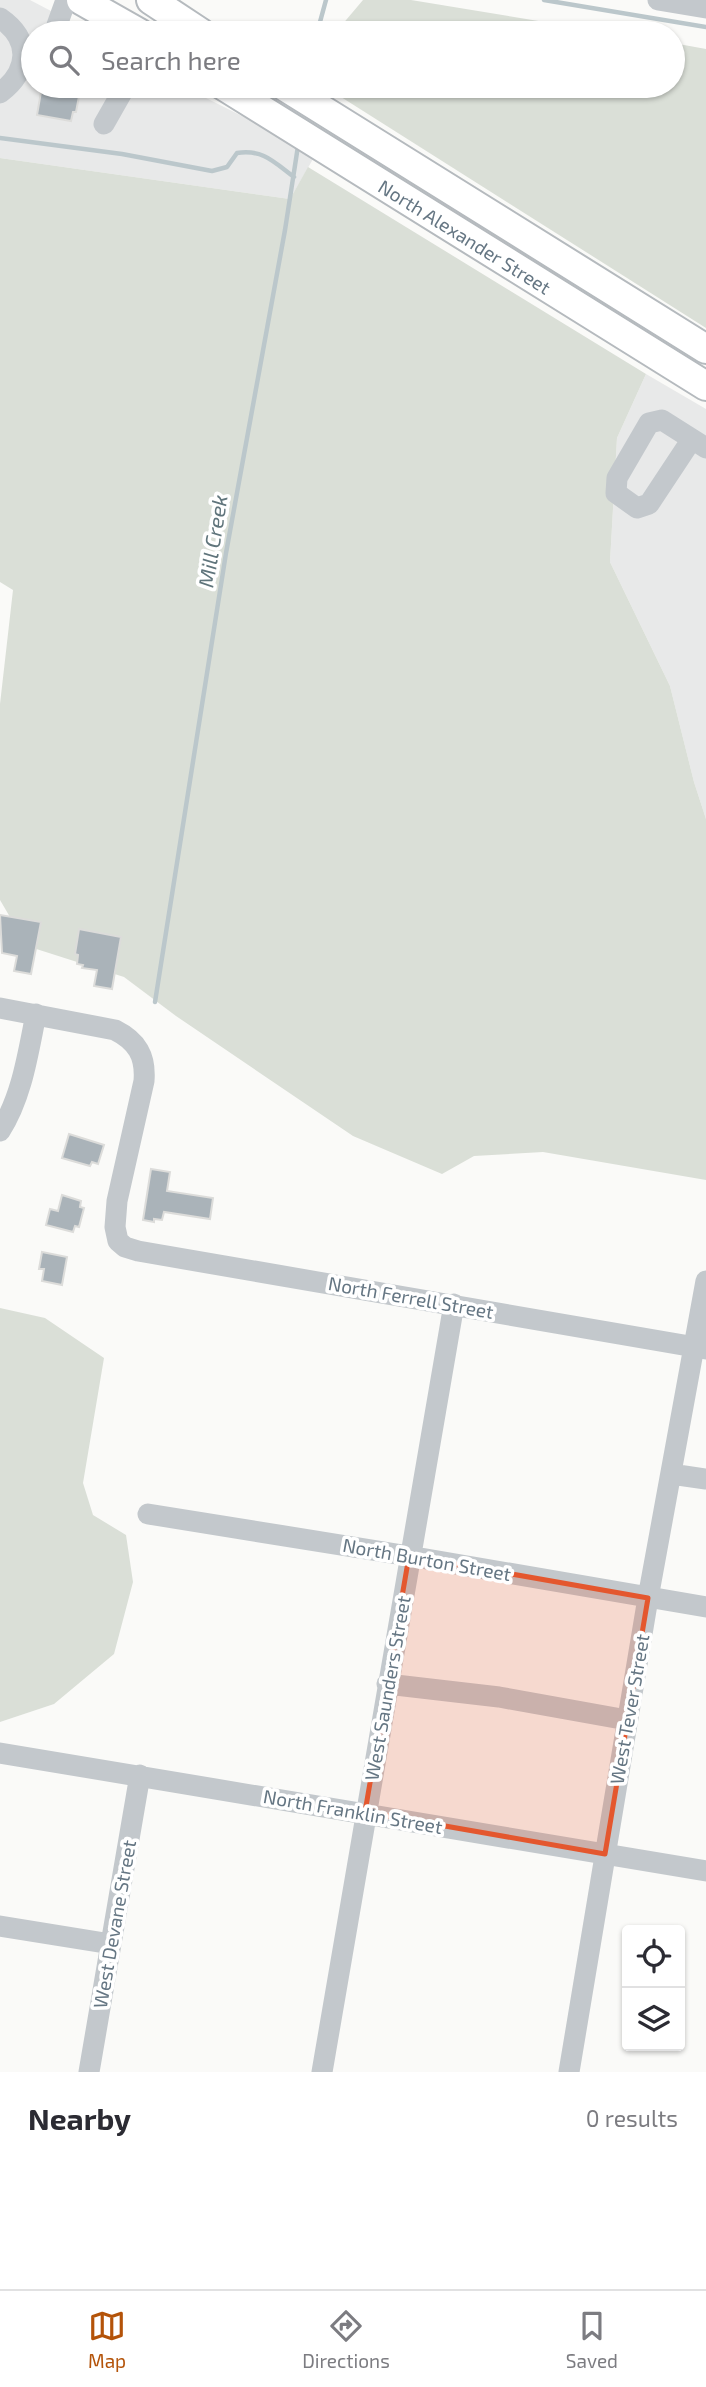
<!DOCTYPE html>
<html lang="en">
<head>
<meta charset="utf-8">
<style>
	:root { --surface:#fff; --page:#f2f2f3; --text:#2b2b33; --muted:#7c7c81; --line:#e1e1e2; --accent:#b45309 }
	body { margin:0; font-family:"Exo 2",sans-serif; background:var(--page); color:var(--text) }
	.controls { position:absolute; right:21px; bottom:21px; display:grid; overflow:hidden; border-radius:7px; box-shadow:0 2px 5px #0004 }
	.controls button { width:63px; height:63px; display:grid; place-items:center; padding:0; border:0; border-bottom:2px solid var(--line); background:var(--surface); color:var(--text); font:35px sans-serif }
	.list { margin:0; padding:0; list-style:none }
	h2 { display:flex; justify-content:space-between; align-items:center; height:91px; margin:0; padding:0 28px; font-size:30px }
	h2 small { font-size:23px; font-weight:400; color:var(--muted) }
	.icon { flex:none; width:38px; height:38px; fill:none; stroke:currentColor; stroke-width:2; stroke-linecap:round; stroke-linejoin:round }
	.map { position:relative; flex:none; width:706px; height:2072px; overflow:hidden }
	.search { position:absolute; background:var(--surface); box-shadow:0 2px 5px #0004; left:21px; right:21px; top:21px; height:77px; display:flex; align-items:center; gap:18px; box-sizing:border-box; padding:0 24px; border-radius:38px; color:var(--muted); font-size:26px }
	.sheet { height:217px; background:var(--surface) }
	nav { display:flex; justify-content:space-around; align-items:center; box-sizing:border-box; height:98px; border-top:2px solid var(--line); background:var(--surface); font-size:19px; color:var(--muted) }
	nav a { display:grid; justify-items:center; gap:4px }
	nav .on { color:var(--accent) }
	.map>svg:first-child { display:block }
	.built { fill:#e8e9e9 }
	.green { fill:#dadfd7 }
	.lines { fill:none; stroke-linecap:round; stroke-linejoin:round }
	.stream { stroke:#bbc7cb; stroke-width:4.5 }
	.building { fill:#aab3b9; stroke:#dcdcda; stroke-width:2 }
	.major-casing { stroke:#b5babe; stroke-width:32 }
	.minor { stroke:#c3c8cc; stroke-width:21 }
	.major { stroke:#fff; stroke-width:28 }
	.marked { fill:#e4572e; fill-opacity:0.2; stroke:#e4572e; stroke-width:5; stroke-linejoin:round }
	.labels { text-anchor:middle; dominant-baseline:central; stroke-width:7; stroke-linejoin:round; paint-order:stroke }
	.street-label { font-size:19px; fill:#657683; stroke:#fff }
	.water-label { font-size:21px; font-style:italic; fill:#60757c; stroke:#fff }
</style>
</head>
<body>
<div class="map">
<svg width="706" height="2072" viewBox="0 0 706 2072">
	<rect width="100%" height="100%" fill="#fafaf8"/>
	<!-- built -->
	<path class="built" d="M0 0H30L93 33H33V86H182L250 120 313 159 290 199 0 158Z
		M646 374 706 409V819L694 782 670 686 610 562 617 438Z"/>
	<!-- green -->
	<path class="green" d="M363 0H411L611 33H340L341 26Z
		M673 43 706 49V328L330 90 331 86H673Z
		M0 158 290 199 308 167 646 374 617 438 610 562 670 686 694 782 706 819V1180L543 1152 474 1156 442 1174 353 1136 176 1016 124 977 27 946 0 900V704L13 590 0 582Z
		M0 1308 45 1318 104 1358 83 1483 93 1515 126 1535 133 1582 114 1654 54 1704 0 1722Z"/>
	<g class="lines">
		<!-- stream -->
		<path class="stream" d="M544 0 706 27
			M317 33 326 0
			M0 138 122 154 212 171 227 167 237 153C263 149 274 162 294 177
			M155 1002 226 553 285 230 298 146"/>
	</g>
	<!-- building -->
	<path class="building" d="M42 86H81L76 112H73L71 121 37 115Z
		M0 915 41 922 31 974 14 971 17 956 2 953Z
		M79 929 121 937 112 989 94 986 97 970 82 968 83 965 77 964 78 955 75 954Z
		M69 1134 104 1145 98 1164 92 1162 90 1166 62 1158Z
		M151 1169 170 1172 167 1191 213 1198 210 1219 164 1212 162 1220 154 1219V1222L143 1220Z
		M62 1195 81 1201 80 1207 84 1208 79 1227 75 1226 73 1232 46 1225 50 1209 58 1211Z
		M42 1252 67 1257 62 1285 42 1281 44 1269H39Z"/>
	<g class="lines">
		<defs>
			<g id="major">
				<path d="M81 0 139 33"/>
				<path d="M151 0 201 33"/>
				<path id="s1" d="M224 86 706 386"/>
				<path d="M284 86 706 349"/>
			</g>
		</defs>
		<!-- major casing -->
		<use href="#major" class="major-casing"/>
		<!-- minor -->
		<path class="minor" d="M658 0 706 8
			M0 18C32 40 29 71 0 93
			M58 33 57 25 66 0
			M104 124 125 87
			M692 439 649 504 637 508 616 493 617 478 649 423 662 420 706 448
			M0 1008 115 1030C137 1041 146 1056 144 1081L117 1201 115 1227 118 1241 125 1247 138 1251 706 1349
			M0 1131C22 1097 28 1053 36 1014
			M671 1474 706 1479
			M148 1514 409 1556 706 1607
			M387 1684 499 1697 627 1720
			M0 1753 706 1871
			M0 1926 111 1944
			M89 2072 140 1775
			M322 2072 454 1304
			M569 2072 648 1598 706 1281"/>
		<!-- major -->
		<use href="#major" class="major"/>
	</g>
	<!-- marked area -->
	<path class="marked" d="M409 1556 648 1598 605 1854 365 1812Z"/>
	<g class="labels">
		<!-- street labels -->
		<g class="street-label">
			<text stroke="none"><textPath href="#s1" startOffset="284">North Alexander Street</textPath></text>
			<text transform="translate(411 1297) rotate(10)">North Ferrell Street</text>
			<text transform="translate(427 1559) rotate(10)">North Burton Street</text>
			<text transform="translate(387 1688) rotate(-80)">West Saunders Street</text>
			<text transform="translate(629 1709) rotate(-80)">West Tever Street</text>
			<text transform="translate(353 1811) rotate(10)">North Franklin Street</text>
			<text transform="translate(114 1924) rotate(-80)">West Devane Street</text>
		</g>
		<!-- water labels -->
		<g class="water-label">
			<text transform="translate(212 541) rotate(-81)">Mill Creek</text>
		</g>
	</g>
</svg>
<div class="controls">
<button><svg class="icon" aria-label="locate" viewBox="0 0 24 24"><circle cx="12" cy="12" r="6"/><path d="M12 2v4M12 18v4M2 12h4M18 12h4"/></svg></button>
<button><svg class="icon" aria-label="layers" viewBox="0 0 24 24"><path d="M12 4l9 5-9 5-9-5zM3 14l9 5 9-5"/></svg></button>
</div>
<div class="search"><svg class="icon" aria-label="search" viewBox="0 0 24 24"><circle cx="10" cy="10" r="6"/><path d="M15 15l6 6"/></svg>Search here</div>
</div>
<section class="sheet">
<h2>Nearby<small>0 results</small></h2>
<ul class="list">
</ul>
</section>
<nav>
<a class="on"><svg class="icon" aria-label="map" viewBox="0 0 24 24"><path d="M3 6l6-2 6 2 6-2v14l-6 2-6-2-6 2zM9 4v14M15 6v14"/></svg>Map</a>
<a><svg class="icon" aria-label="directions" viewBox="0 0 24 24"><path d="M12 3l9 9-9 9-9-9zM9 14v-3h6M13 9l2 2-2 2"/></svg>Directions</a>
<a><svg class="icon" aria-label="saved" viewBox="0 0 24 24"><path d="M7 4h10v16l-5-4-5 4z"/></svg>Saved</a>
</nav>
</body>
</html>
